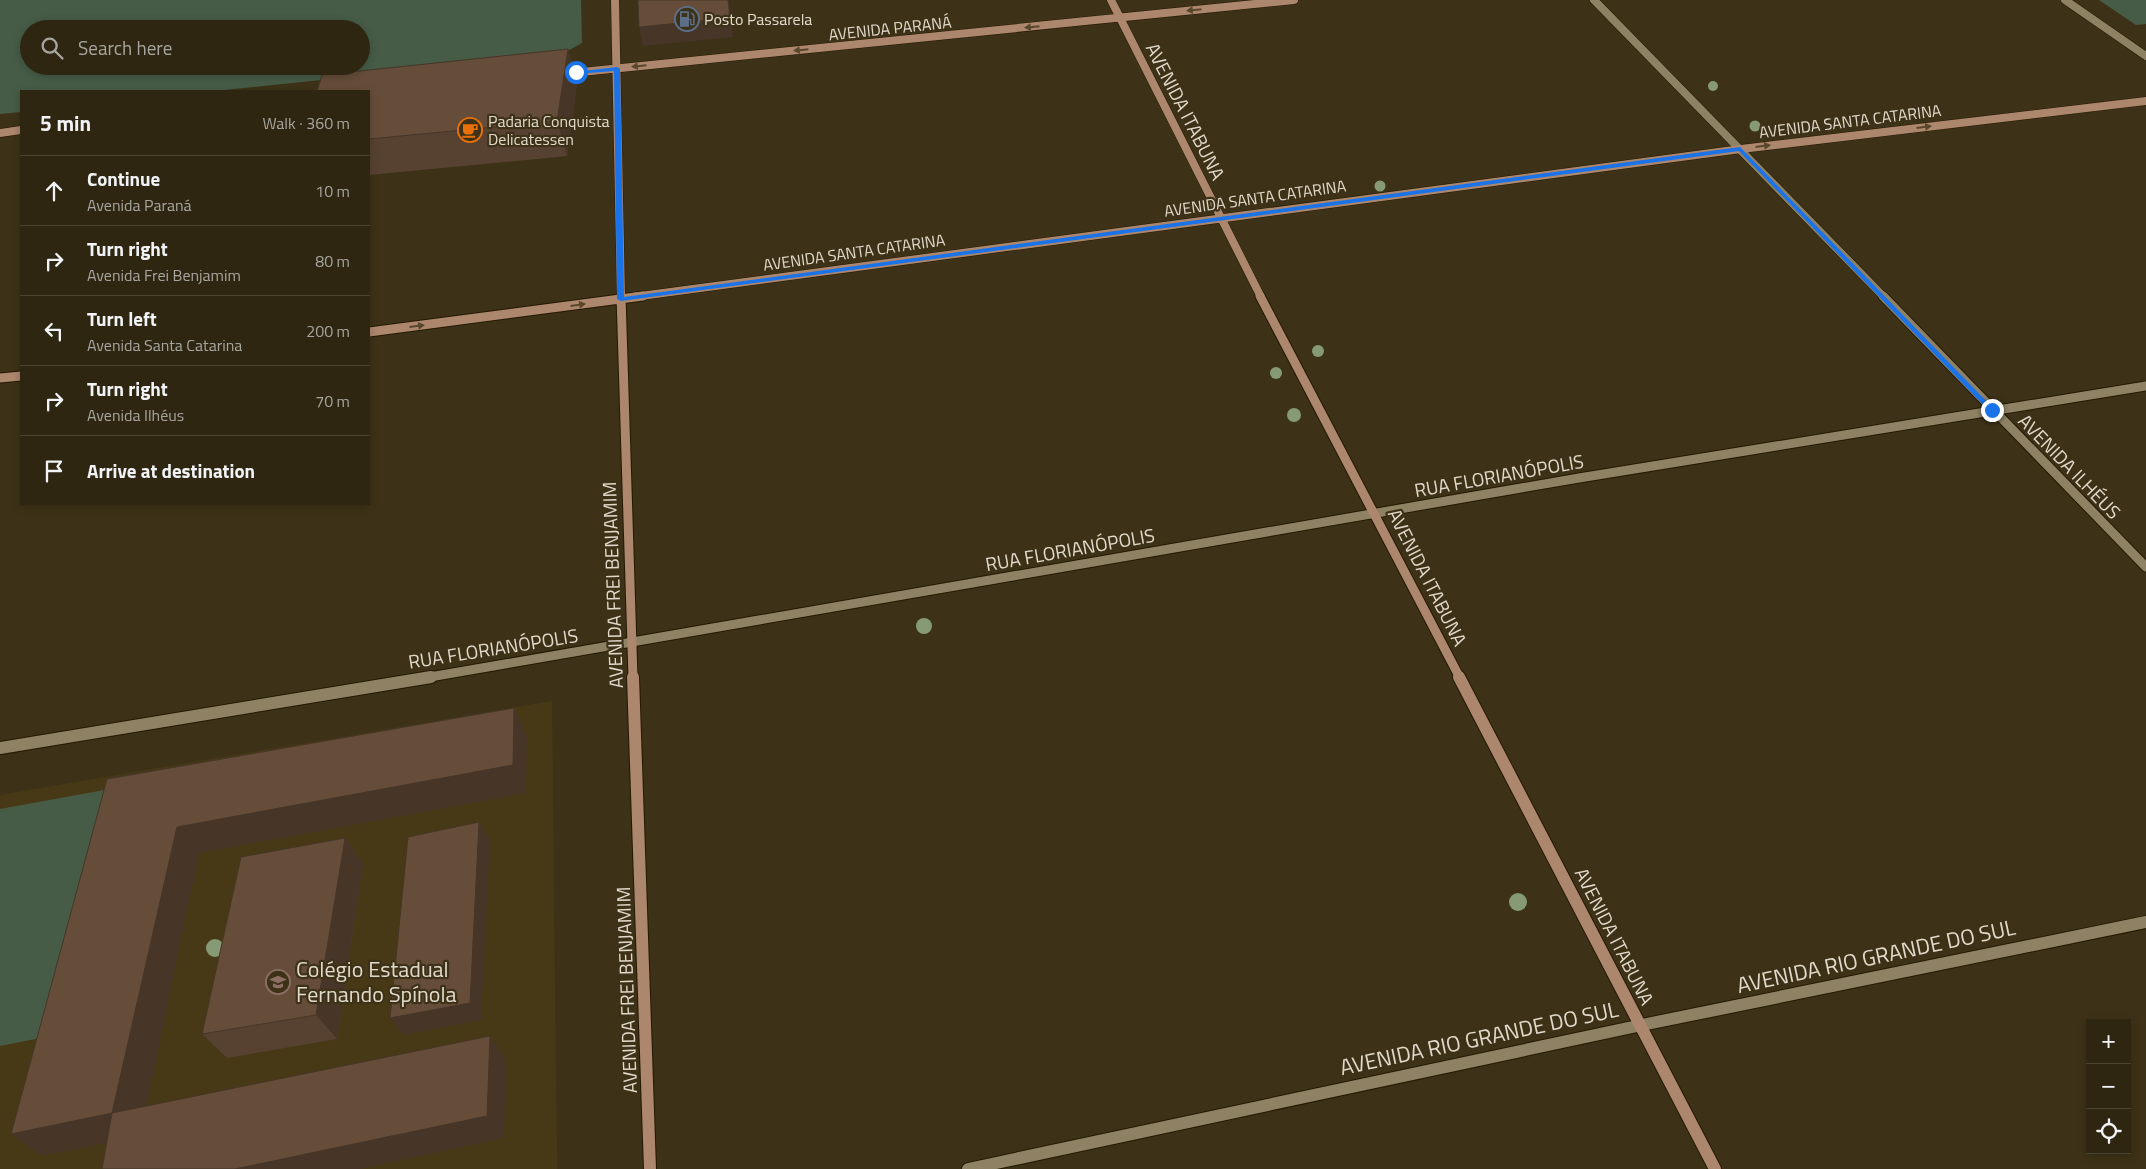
<!DOCTYPE html>
<html lang="en">
<head>
<meta charset="utf-8">
<style>
	:root { --surface:#2e2611; --page:#3a321f; --text:#f1f3f6; --muted:#a7a59f; --line:#494331 }
	body { margin:0; font-family:"Titillium Web",sans-serif; background:var(--page); color:var(--text) }
	.controls { position:absolute; right:15px; bottom:15px; display:grid; overflow:hidden; border-radius:0px; box-shadow:0 2px 8px #0003 }
	.controls button { width:45px; height:45px; display:grid; place-items:center; padding:0; border:0; border-bottom:1px solid var(--line); background:var(--surface); color:var(--text); font:25px sans-serif }
	.stop { position:absolute; width:15px; height:15px; margin:-11px; border:4px solid #1a73e8; border-radius:50%; background:#fff }
	.stop.end { background:#1a73e8; border-color:#fff; box-shadow:0 1px 5px #0008 }
	.list { margin:0; padding:0; list-style:none }
	h2 { display:flex; justify-content:space-between; align-items:center; height:65px; margin:0; padding:0 20px; font-size:21px }
	h2 small { font-size:16px; font-weight:400; color:var(--muted) }
	.list li { display:grid; grid-template-columns:32px 1fr auto; gap:15px; align-items:center; box-sizing:border-box; height:70px; padding:0 20px; border-top:1px solid var(--line) }
	.list b { display:block; font-size:19px; white-space:nowrap }
	.list p { margin:0; font-size:16px; white-space:nowrap; color:var(--muted) }
	.list em { font-size:16px; font-style:normal; color:var(--muted) }
	.icon { flex:none; width:28px; height:28px; fill:none; stroke:currentColor; stroke-width:2; stroke-linecap:round; stroke-linejoin:round }
	.map { position:relative; flex:none; width:2146px; height:1169px; overflow:hidden }
	.search { position:absolute; background:var(--surface); box-shadow:0 2px 8px #0003; left:20px; top:20px; width:350px; height:55px; display:flex; align-items:center; gap:12px; box-sizing:border-box; padding:0 18px; border-radius:28px; color:var(--muted); font-size:19px }
	.panel { position:absolute; background:var(--surface); box-shadow:0 2px 8px #0003; left:20px; top:90px; width:350px; height:415px; border-radius:0px }
	.map>svg:first-child { display:block }
	.built { fill:#483916 }
	.green { fill:#465c47; fill-rule:evenodd }
	.lines { fill:none; stroke-linecap:round; stroke-linejoin:round }
	.street-far2-casing { stroke:#241900; stroke-width:9 }
	.street-far1-casing { stroke:#241900; stroke-width:11 }
	.street-casing { stroke:#241900; stroke-width:14 }
	.secondary-far2-casing { stroke:#241900; stroke-width:9 }
	.secondary-far1-casing { stroke:#241900; stroke-width:11 }
	.secondary-casing { stroke:#241900; stroke-width:14 }
	.street-far2 { stroke:#8e8164; stroke-width:8 }
	.street-far1 { stroke:#8e8164; stroke-width:9 }
	.street { stroke:#8e8164; stroke-width:12 }
	.secondary-far2 { stroke:#ac866d; stroke-width:8 }
	.secondary-far1 { stroke:#ac866d; stroke-width:9 }
	.secondary { stroke:#ac866d; stroke-width:12 }
	.tree { fill:#859a75 }
	.wall { fill:#574231 }
	.shaded-wall { fill:#473628 }
	.building { fill:#654d39; stroke:#473628 }
	.oneway { fill:#59472c }
	.route { fill:#1a73e8 }
	.labels { text-anchor:middle; dominant-baseline:central; stroke-width:4.5; stroke-linejoin:round; paint-order:stroke }
	.far-poi-label { font-size:16px; fill:#e1dacb; stroke:#3d3217; text-anchor:start }
	.far-street-label { font-size:16px; fill:#e1dacb; stroke:#3d3217 }
	.street-label { font-size:19px; fill:#e1dacb; stroke:#3d3217 }
	.near-street-label { font-size:22px; fill:#e1dacb; stroke:#3d3217 }
	.near-poi-label { font-size:22px; fill:#e1dacb; stroke:#3d3217; text-anchor:start }
</style>
</head>
<body>
<div class="map">
<svg width="2146" height="1169" viewBox="0 0 2146 1169">
	<rect width="100%" height="100%" fill="#3d3217"/>
	<!-- built -->
	<path class="built" d="M552 701 557 1169H0V795Z"/>
	<!-- green -->
	<path class="green" d="M0 0H581L582 43 560 55 215 91H21V112L0 114ZM29 29H361V66H29Z
		M2099 0H2146V24L2136 25Z
		M121 787 60 1034 0 1046V809Z"/>
	<g class="lines">
		<defs>
			<path id="street-far2" d="M1594 0 1884 297
				M2065 0 2146 56"/>
			<path id="street-far1" d="M1883 296 2146 567
				M424 678 1579 478 2146 386"/>
			<path id="street" d="M0 748 431 677
				M968 1169 1642 1025 2146 922"/>
			<path id="secondary-far2" d="M615 0 621 297
				M1111 0 1261 297
				M562 74 1294 0
				M0 133 21 130
				M633 297 1741 149 2146 101"/>
			<path id="secondary-far1" d="M621 296 633 678
				M1260 296 1460 678
				M369 332 643 296
				M0 378 21 376"/>
			<path id="secondary" d="M633 677 650 1169
				M1459 677 1715 1169"/>
		</defs>
		<!-- street-far2 casing -->
		<use href="#street-far2" class="street-far2-casing"/>
		<!-- street-far1 casing -->
		<use href="#street-far1" class="street-far1-casing"/>
		<!-- street casing -->
		<use href="#street" class="street-casing"/>
		<!-- secondary-far2 casing -->
		<use href="#secondary-far2" class="secondary-far2-casing"/>
		<!-- secondary-far1 casing -->
		<use href="#secondary-far1" class="secondary-far1-casing"/>
		<!-- secondary casing -->
		<use href="#secondary" class="secondary-casing"/>
		<!-- street-far2 -->
		<use href="#street-far2" class="street-far2"/>
		<!-- street-far1 -->
		<use href="#street-far1" class="street-far1"/>
		<!-- street -->
		<use href="#street" class="street"/>
		<!-- secondary-far2 -->
		<use href="#secondary-far2" class="secondary-far2"/>
		<!-- secondary-far1 -->
		<use href="#secondary-far1" class="secondary-far1"/>
		<!-- secondary -->
		<use href="#secondary" class="secondary"/>
	</g>
	<!-- trees -->
	<g class="tree">
		<circle cx="1713" cy="86" r="5"/>
		<circle cx="1755" cy="126" r="5.5"/>
		<circle cx="1380" cy="186" r="5.5"/>
		<circle cx="1318" cy="351" r="6"/>
		<circle cx="1276" cy="373" r="6"/>
		<circle cx="1294" cy="415" r="7"/>
		<circle cx="924" cy="626" r="8"/>
		<circle cx="1518" cy="902" r="9"/>
		<circle cx="215" cy="948" r="9"/>
	</g>
	<!-- wall -->
	<path class="wall" d="M568 49 577 83 567 156 369 175V91Z
		M345 838 363 864 337 1039 227 1058 202 1034Z"/>
	<!-- shaded-wall -->
	<path class="shaded-wall" d="M728 0 733 37 643 46 639 27Z
		M568 49 577 83 567 156 557 121Z
		M514 708 527 736 526 793 199 853 140 1136 112 1113 177 827Z
		M479 822 490 841 481 1020 403 1035 390 1018Z
		M345 838 363 864 337 1039 316 1015Z
		M490 1036 506 1060 504 1138 359 1169H235Z
		M112 1113 140 1136 42 1156 11 1134Z"/>
	<!-- building -->
	<path class="building" d="M638 0H728L730 18 639 27Z
		M568 49 557 121 369 139V91H317L322 75Z
		M514 708 513 765 177 827 112 1113 490 1036 487 1116 235 1169H102L112 1113 11 1134 107 779Z
		M479 822 470 1003 390 1018 408 837Z
		M345 838 316 1015 202 1034 241 857Z"/>
	<!-- one-way arrows -->
	<defs><path id="oneway-solid" d="M-6-.8H1V-3.2L6.5 0L1 3.2V.8H-6Z" transform="scale(1.25)"/></defs>
	<g class="oneway">
		<use href="#oneway-solid" transform="translate(1194 10) rotate(174)"/>
		<use href="#oneway-solid" transform="translate(1032 27) rotate(174)"/>
		<use href="#oneway-solid" transform="translate(801 50) rotate(174)"/>
		<use href="#oneway-solid" transform="translate(639 66) rotate(174)"/>
		<use href="#oneway-solid" transform="translate(1924 127) rotate(-7)"/>
		<use href="#oneway-solid" transform="translate(1763 146) rotate(-7)"/>
		<use href="#oneway-solid" transform="translate(578 305) rotate(-8)"/>
		<use href="#oneway-solid" transform="translate(417 326) rotate(-7)"/>
	</g>
	<!-- route -->
	<path class="route" d="M617 67 620 69 624 297 1740 147 1995 410 1989 411 1739 151 621 301 617 299 614 71 576 74 574 72Z"/>
	<!-- icons -->
	<defs>
		<symbol id="fuel-ring" viewBox="-11 -11 22 22"><circle r="9.5" fill="#3d3217" stroke="#5c6f8a" stroke-width="1.5"/><path d="M-5.5-6h7V0h2V4h1.3V-2.5L3-4.5l.8-.8L6-3V5H2.5V1h-1V6h-7ZM-4.2-4.7v3.2H.2V-4.7Z" fill="#5c6f8a"/></symbol>
		<symbol id="cafe-ring" viewBox="-11 -11 22 22"><circle r="9.5" fill="#3d3217" stroke="#e8710a" stroke-width="1.5"/><path d="M-5.5-4.5H6V0H3Q3 3.5 0 3.5H-2.5Q-5.5 3.5-5.5 0ZM3-3.2v2h1.7v-2ZM-6 4.5H4V6H-6Z" fill="#e8710a"/></symbol>
		<symbol id="school-ring" viewBox="-11 -11 22 22"><circle r="9.5" fill="#3d3217" stroke="#8d6e63" stroke-width="1.5"/><path d="M0-5L7-2L0 1L-7-2ZM-4 1L0 2.5L4 1V4Q0 6-4 4Z" fill="#8d6e63"/></symbol>
	</defs>
	<g fill-rule="evenodd">
		<use href="#fuel-ring" x="673" y="5" width="28" height="28"/>
		<use href="#cafe-ring" x="456" y="116" width="28" height="28"/>
		<use href="#school-ring" x="264" y="968" width="28" height="28"/>
	</g>
	<g class="labels">
		<!-- far-poi labels -->
		<g class="far-poi-label">
			<text x="704" y="19">Posto Passarela</text>
			<text x="488" y="121">Padaria Conquista<tspan x="488" dy="18">Delicatessen</tspan></text>
		</g>
		<!-- far-street labels -->
		<g class="far-street-label">
			<text transform="translate(890 28) rotate(-6)">AVENIDA PARANÁ</text>
			<text transform="translate(1850 121) rotate(-7)">AVENIDA SANTA CATARINA</text>
			<text transform="translate(1255 198) rotate(-8)">AVENIDA SANTA CATARINA</text>
			<text transform="translate(854 252) rotate(-8)">AVENIDA SANTA CATARINA</text>
		</g>
		<!-- street labels -->
		<g class="street-label">
			<text transform="translate(1186 111) rotate(63)">AVENIDA ITABUNA</text>
			<text transform="translate(2070 466) rotate(46)">AVENIDA ILHÉUS</text>
			<text transform="translate(1499 475) rotate(-10)">RUA FLORIANÓPOLIS</text>
			<text transform="translate(1070 549) rotate(-10)">RUA FLORIANÓPOLIS</text>
			<text transform="translate(1428 577) rotate(63)">AVENIDA ITABUNA</text>
			<text transform="translate(612 585) rotate(-92)">AVENIDA FREI BENJAMIM</text>
			<text transform="translate(493 648) rotate(-9)">RUA FLORIANÓPOLIS</text>
			<text transform="translate(1615 936) rotate(63)">AVENIDA ITABUNA</text>
			<text transform="translate(626 990) rotate(-92)">AVENIDA FREI BENJAMIM</text>
		</g>
		<!-- near-street labels -->
		<g class="near-street-label">
			<text transform="translate(1876 956) rotate(-12)">AVENIDA RIO GRANDE DO SUL</text>
			<text transform="translate(1479 1038) rotate(-12)">AVENIDA RIO GRANDE DO SUL</text>
		</g>
		<!-- near-poi labels -->
		<g class="near-poi-label">
			<text x="296" y="969">Colégio Estadual<tspan x="296" dy="25">Fernando Spínola</tspan></text>
		</g>
	</g>
</svg>
<div class="controls">
<button>+</button>
<button>−</button>
<button><svg class="icon" aria-label="locate" viewBox="0 0 24 24"><circle cx="12" cy="12" r="6"/><path d="M12 2v4M12 18v4M2 12h4M18 12h4"/></svg></button>
</div>
<div class="stop" style="left:576px;top:72px"></div>
<div class="stop end" style="left:1992px;top:410px"></div>
<div class="search"><svg class="icon" aria-label="search" viewBox="0 0 24 24"><circle cx="10" cy="10" r="6"/><path d="M15 15l6 6"/></svg>Search here</div>
<section class="panel">
<h2>5 min<small>Walk · 360 m</small></h2>
<ul class="list">
<li><svg class="icon" aria-label="ahead" viewBox="0 0 24 24"><path d="M12 20V5M6 11l6-6 6 6"/></svg><div><b>Continue</b><p>Avenida Paraná</p></div><em>10 m</em></li>
<li><svg class="icon" aria-label="right" viewBox="0 0 24 24"><path d="M7 20v-9h11M14 6l5 5-5 5"/></svg><div><b>Turn right</b><p>Avenida Frei Benjamim</p></div><em>80 m</em></li>
<li><svg class="icon" aria-label="left" viewBox="0 0 24 24"><path d="M17 20v-9H6M10 6l-5 5 5 5"/></svg><div><b>Turn left</b><p>Avenida Santa Catarina</p></div><em>200 m</em></li>
<li><svg class="icon" aria-label="right" viewBox="0 0 24 24"><path d="M7 20v-9h11M14 6l5 5-5 5"/></svg><div><b>Turn right</b><p>Avenida Ilhéus</p></div><em>70 m</em></li>
<li><svg class="icon" aria-label="arrive" viewBox="0 0 24 24"><path d="M6 21V4h12l-3 4 3 4H6"/></svg><div><b>Arrive at destination</b></div></li>
</ul>
</section>
</div>
</body>
</html>
